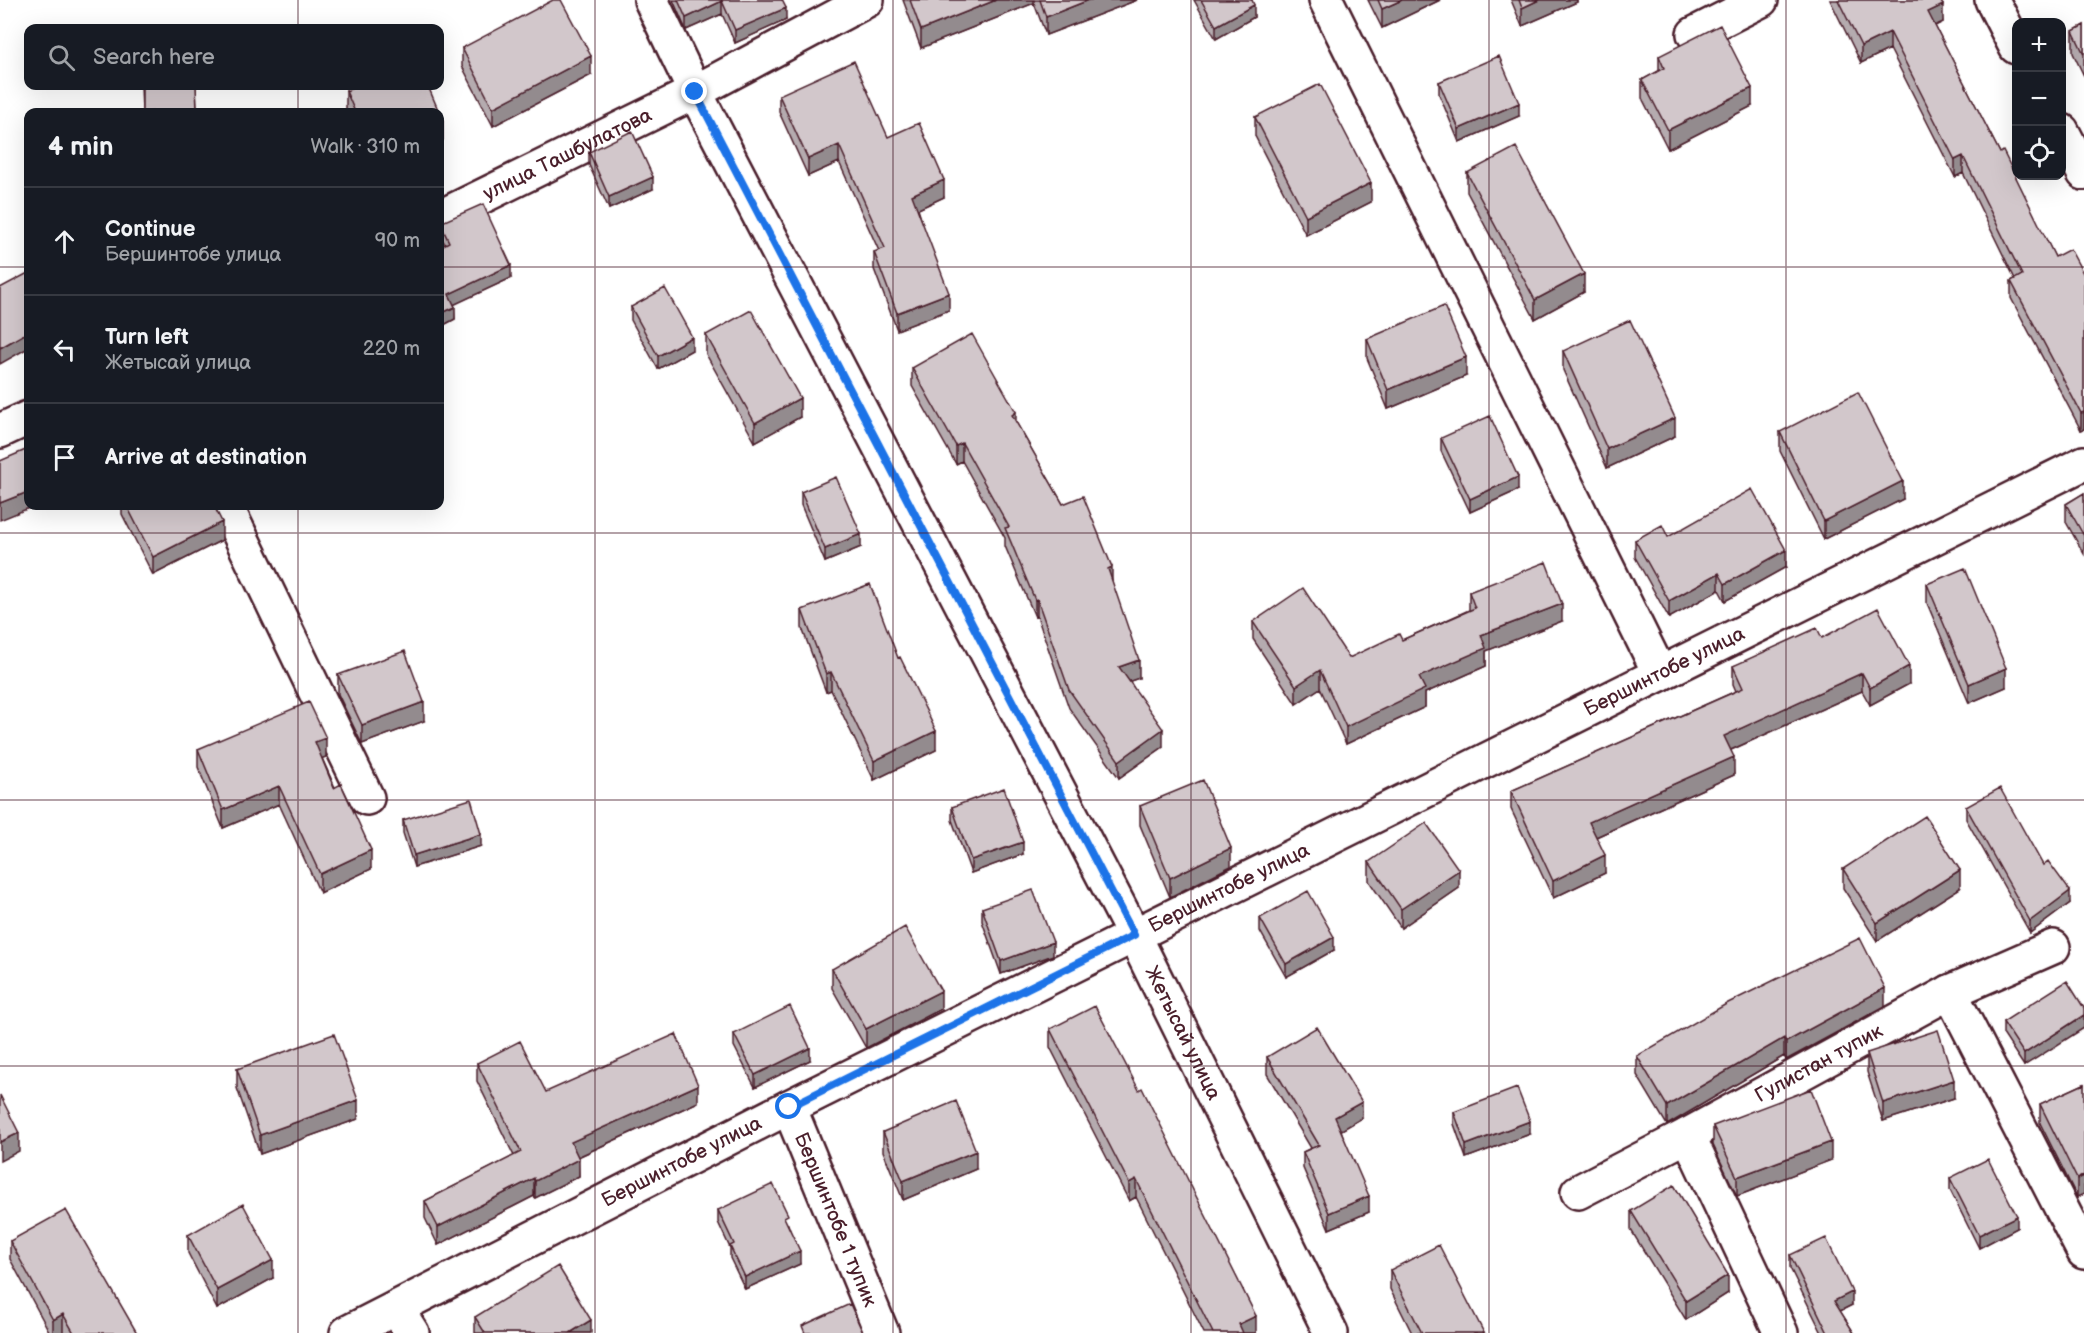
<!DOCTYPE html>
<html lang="en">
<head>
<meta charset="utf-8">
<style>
	:root { --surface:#171b24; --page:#242831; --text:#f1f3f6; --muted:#9ea1a6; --line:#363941 }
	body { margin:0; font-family:"Balsamiq Sans",sans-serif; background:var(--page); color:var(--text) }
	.controls { position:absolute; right:18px; top:18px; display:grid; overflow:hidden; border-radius:12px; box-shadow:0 6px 24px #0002 }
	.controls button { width:54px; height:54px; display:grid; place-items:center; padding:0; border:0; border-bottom:2px solid var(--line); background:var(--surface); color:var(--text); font:30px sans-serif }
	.stop { position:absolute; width:18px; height:18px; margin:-14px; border:4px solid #1a73e8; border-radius:50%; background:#fff }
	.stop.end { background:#1a73e8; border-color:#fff; box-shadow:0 2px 6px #0008 }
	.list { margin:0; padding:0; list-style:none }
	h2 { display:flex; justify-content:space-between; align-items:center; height:78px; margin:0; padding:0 24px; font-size:26px }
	h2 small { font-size:20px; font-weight:400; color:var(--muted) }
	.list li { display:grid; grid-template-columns:39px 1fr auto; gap:18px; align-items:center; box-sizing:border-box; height:108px; padding:0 24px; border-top:2px solid var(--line) }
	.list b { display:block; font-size:22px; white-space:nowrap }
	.list p { margin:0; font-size:20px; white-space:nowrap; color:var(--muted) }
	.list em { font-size:20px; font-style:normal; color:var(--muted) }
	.icon { flex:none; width:33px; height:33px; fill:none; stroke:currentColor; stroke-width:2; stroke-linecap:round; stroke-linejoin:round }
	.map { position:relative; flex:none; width:2084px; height:1333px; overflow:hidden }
	.search { position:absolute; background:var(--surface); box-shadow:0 6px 24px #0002; left:24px; top:24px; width:420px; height:66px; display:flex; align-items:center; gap:15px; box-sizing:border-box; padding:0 21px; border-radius:12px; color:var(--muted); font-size:22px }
	.panel { position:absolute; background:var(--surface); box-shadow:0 6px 24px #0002; left:24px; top:108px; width:420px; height:402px; border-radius:12px }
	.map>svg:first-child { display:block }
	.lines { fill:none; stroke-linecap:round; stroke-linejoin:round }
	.minor-casing { stroke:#4a1f2b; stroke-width:38 }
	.minor { stroke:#fff; stroke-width:33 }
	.wall { fill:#b5abaf; stroke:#4a1f2b; stroke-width:1.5 }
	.shaded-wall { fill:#938b8e; stroke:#4a1f2b; stroke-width:1.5 }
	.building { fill:#d2c7cb; stroke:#4a1f2b; stroke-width:1.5 }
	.route { stroke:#1a73e8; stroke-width:8 }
	.grid { fill:none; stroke:#4a1f2b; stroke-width:1.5; stroke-opacity:0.55 }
	.labels { text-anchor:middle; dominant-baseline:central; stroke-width:6; stroke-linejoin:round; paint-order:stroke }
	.street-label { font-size:20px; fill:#4a1f2b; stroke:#fff }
</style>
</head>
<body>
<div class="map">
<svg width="2084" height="1333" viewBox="0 0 2084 1333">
	<rect width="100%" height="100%" fill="#fff"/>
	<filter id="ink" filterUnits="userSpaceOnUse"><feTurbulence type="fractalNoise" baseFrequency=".0167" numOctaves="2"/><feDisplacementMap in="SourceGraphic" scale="12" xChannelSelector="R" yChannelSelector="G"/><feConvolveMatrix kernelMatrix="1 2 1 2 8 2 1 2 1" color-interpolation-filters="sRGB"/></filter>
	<g filter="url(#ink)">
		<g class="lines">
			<defs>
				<g id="minor">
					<path id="s1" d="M651 0 695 92 1134 935 1331 1333"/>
					<path d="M1326 0 1660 674"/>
					<path d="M1992 0 2016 47"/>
					<path d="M1694 34 1761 0"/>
					<path d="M2062 131 2084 173"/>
					<path id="s2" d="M440 217 695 92 867 0"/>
					<path d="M0 431 28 418"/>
					<path d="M226 506 367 798"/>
					<path d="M1950 992 2084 1252"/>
					<path id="s3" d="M789 1107 882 1333"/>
					<path d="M1688 1135 1781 1333"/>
					<path id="s4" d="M1578 1192 1688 1135 1950 992 2053 947"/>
					<path d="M396 1308 412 1333"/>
					<path id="s5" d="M347 1333 789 1107 2084 463"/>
				</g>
			</defs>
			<!-- minor casing -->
			<use href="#minor" class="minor-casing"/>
			<!-- minor -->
			<use href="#minor" class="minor"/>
		</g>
		<!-- wall -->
		<path class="wall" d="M673 0H782L786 20 735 43 722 14 686 30Z
			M903 0H1137L1046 35 1034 3 921 48Z
			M1194 0H1252L1254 17 1216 39Z
			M1368 0H1440L1382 28Z
			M1511 0H1577V2L1522 26Z
			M1830 0H1940L1943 22 1935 26 2000 153 2055 257 2084 275V429L2081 430 2011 298V281L2015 279 1963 173 1955 177 1890 49 1861 63Z
			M2084 25V76L2073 53V31Z
			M462 48 591 75 493 126 462 66Z
			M1659 56 1752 106 1668 149 1642 98V80L1659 71Z
			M1439 82 1519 116 1459 142 1439 94Z
			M141 86H196L197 112H142Z
			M346 91 439 112H347L346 109Z
			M779 95 888 137 944 197 918 209 949 310 897 330 874 269V252L879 251 839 162 808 176 779 112Z
			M1255 117 1371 202 1306 235 1255 136Z
			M589 152 653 189 609 209 589 165Z
			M1467 173 1584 292 1535 319 1467 192Z
			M440 223 511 278 454 304 455 319 440 327V247L445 244 440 235Z
			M631 307 692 350 658 369 631 320Z
			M706 335 800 417 755 442 706 354Z
			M1367 339 1466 376 1388 409 1367 358Z
			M1563 351 1675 436 1607 468 1563 370Z
			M912 368 1016 422 1063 504 1112 582 1139 678 1130 681 1163 747 1119 778 1069 708 1037 616 1035 617 1005 546V538L962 461 956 464 912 386Z
			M28 422V447L25 440V424Z
			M1780 432 1903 499 1824 539 1780 451Z
			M1441 438 1518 490 1470 512 1441 451Z
			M801 492 861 547 825 562 801 505Z
			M2084 493V554L2066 522V504Z
			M122 506H214L222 540 153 575 122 514Z
			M1668 537 1786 567 1725 601 1719 590 1669 618 1635 557V540Z
			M1927 584 2006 687 1969 703 1927 603Z
			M1469 592 1562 621 1486 651V666L1425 693V707L1346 744 1320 688 1296 704 1253 639V622L1349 658 1402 640 1469 610Z
			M802 610 898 658 936 750 874 780 831 690 826 692 802 628Z
			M1822 638 1909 684 1870 705 1862 691 1731 750 1734 775 1596 837 1605 873 1553 898 1511 809V791L1736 691 1733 684V666Z
			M338 675 424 721 362 744 338 694Z
			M198 749 326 757 322 758 371 869 320 893 279 804 223 828 198 767Z
			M1140 806 1231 866 1170 897 1140 825Z
			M952 807 1023 854 971 873 952 820Z
			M1966 807 2043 865 2070 903 2030 933 1966 819Z
			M403 820 481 846 414 867 403 833Z
			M1369 862 1459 888 1401 928 1369 881Z
			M1843 869 1960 888 1877 941 1843 888Z
			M982 908 1053 955 1001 974 982 921Z
			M1260 918 1334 950 1286 977 1260 931Z
			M832 969 941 1009 866 1048 832 988Z
			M1885 1006 1786 1060 1784 1056 1667 1125 1637 1075V1056Z
			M2084 1008 2024 1066 2003 1034V1022Z
			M1050 1029 1256 1333H1204L1136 1197 1129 1201 1050 1047Z
			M734 1034 810 1060 755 1087 734 1046Z
			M1867 1053 1954 1098 1883 1121 1867 1072Z
			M1267 1057 1362 1118 1341 1130 1369 1212 1329 1229 1303 1168V1152L1311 1148 1267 1074Z
			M477 1063 546 1092 698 1102 578 1157 579 1176 535 1198 534 1196 438 1245 425 1218V1201L514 1156 477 1081Z
			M237 1069 358 1119 260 1154 237 1088Z
			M2084 1084 2077 1197 2040 1123V1104Z
			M1454 1112 1530 1134 1466 1158 1454 1124Z
			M1713 1126 1831 1160 1737 1196 1713 1145Z
			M883 1132 976 1169 903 1200 883 1151Z
			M1950 1178 2017 1228 1979 1248 1950 1190Z
			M718 1210 788 1224 800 1264 745 1289 730 1258V1248L718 1222Z
			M1631 1211 1728 1293 1686 1320 1631 1230Z
			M188 1235 273 1278 217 1309 188 1253Z
			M10 1241 137 1333H50L10 1259Z
			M1790 1255 1852 1305 1840 1311 1854 1333H1822L1790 1268Z
			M1390 1270 1484 1333H1412L1390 1289Z
			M475 1317 591 1333H475Z"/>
		<!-- shaded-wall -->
		<path class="shaded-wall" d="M996 0H1034V3L921 48V30Z
			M1089 0H1137L1046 35V17Z
			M1402 0H1440L1382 28V9Z
			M1539 0H1577V2L1522 26V8Z
			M722 1V14L686 30V18Z
			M1254 5V17L1216 39V26Z
			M1943 5V22L1928 29V12Z
			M786 8V20L735 43V30Z
			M1890 32V49L1861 63V46Z
			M591 56V75L493 126V108Z
			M1752 88V106L1668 149V130Z
			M1519 103V116L1459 142V129Z
			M443 121V140L440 141V123Z
			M839 145V162L808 176V159Z
			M1963 156V173L1955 177V160Z
			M653 177V189L609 209V197Z
			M944 180V197L912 212V195Z
			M1371 183V202L1306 235V216Z
			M511 265V278L449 307V294Z
			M1584 274V292L1535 319V300Z
			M949 293V310L897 330V313Z
			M455 307V319L440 327V314Z
			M28 332V348L0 364V348Z
			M692 337V350L658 369V356Z
			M1466 357V376L1388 409V390Z
			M800 398V417L755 442V423Z
			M1016 412V430L1012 415Z
			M2084 412V429L2081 430V413Z
			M1675 418V436L1607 468V449Z
			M962 443V461L956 464V446Z
			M1518 477V490L1470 512V499Z
			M1903 481V499L1824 539V521Z
			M28 492V506H34L0 520V503Z
			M222 522V540L153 575V557Z
			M861 534V547L825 562V549Z
			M1786 550V567L1725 601V584Z
			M1112 567V585L1108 569Z
			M1719 573V590L1669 618V601Z
			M1037 599V616L1035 617V600Z
			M1562 604V621L1486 651V666L1425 693V707L1346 744V727L1481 635Z
			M1139 660V678L1119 685V667Z
			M1909 666V684L1870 705V688Z
			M2006 668V687L1969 703V684Z
			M1320 670V688L1296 704V686Z
			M831 672V690L826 692V674Z
			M1862 673V691L1724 753V736Z
			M424 702V721L362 744V725Z
			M1163 729V747L1119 778V761Z
			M936 731V750L874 780V761Z
			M326 738V757L315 761V742Z
			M1734 757V775L1589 840V822Z
			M279 786V804L223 828V810Z
			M481 834V846L414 867V855Z
			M1023 842V854L971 873V860Z
			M1231 848V866L1170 897V878Z
			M371 850V869L320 893V874Z
			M1605 855V873L1553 898V881Z
			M1459 870V888L1401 928V909Z
			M1960 870V888L1877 941V923Z
			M2070 891V903L2030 933V921Z
			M1334 937V950L1286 977V964Z
			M1053 942V955L1001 974V961Z
			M1885 988V1006L1786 1060V1042Z
			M941 991V1009L866 1048V1029Z
			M2084 1015V1028L2024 1066V1054Z
			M1784 1038V1056L1667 1125V1106Z
			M810 1048V1060L755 1087V1075Z
			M1954 1080V1098L1883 1121V1103Z
			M698 1085V1102L571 1160V1142Z
			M358 1100V1119L260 1154V1135Z
			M1362 1102V1118L1335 1134V1117Z
			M1530 1121V1134L1466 1158V1145Z
			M19 1133V1151L0 1161V1142Z
			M1831 1142V1160L1737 1196V1177Z
			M976 1151V1169L903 1200V1181Z
			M579 1159V1176L535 1198V1181Z
			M2084 1175V1194L2077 1197V1179Z
			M534 1178V1196L438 1245V1227Z
			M1136 1179V1197L1129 1201V1183Z
			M1369 1196V1212L1329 1229V1213Z
			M2017 1216V1228L1979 1248V1235Z
			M800 1251V1264L745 1289V1277Z
			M273 1260V1278L217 1309V1290Z
			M1728 1275V1293L1686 1320V1301Z
			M1852 1292V1305L1834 1314V1301Z
			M63 1314V1333H53V1320Z
			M1256 1316V1333H1239V1324Z
			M591 1320V1333H570Z"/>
		<!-- building -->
		<path class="building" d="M553 0H561L591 56 493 108 462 48Z
			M678 0H782L786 8 735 30 722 1 686 18Z
			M910 0H996L921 30Z
			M1040 0H1089L1046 17Z
			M1201 0H1252L1254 5 1216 26Z
			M1378 0H1402L1382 9Z
			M1519 0H1539L1522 8Z
			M1838 0H1940L1943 5 1928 12 2000 153 2003 151 2055 257 2070 249 2084 275V412L2081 413 2011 281 2022 275 1963 156 1955 160 1890 32 1861 46Z
			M1720 25 1752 88 1668 130 1642 80 1664 68 1659 56Z
			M2084 25V54L2073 31Z
			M1499 56 1519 103 1459 129 1439 82Z
			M854 61 888 137 919 123 944 180 912 195 949 293 897 313 874 252 885 248 839 145 808 159 779 95Z
			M1320 84 1371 183 1306 216 1255 117Z
			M142 86H196L197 110 142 112Z
			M357 86H428L439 112H355L346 91Z
			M440 113 443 121 440 123Z
			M632 131 653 177 609 197 589 152Z
			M1516 147 1584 274 1535 300 1467 173Z
			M483 204 511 265 449 294 455 307 440 314V247L449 242 440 223Z
			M28 273V332L0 348V288Z
			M665 288 692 337 658 356 631 307Z
			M1444 306 1466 357 1388 390 1367 339Z
			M751 310 800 398 755 423 706 335Z
			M1630 320 1675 418 1607 449 1563 351Z
			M972 334 1016 412 1012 415 1063 504 1083 496 1112 567 1108 569 1139 660 1119 667 1163 729 1119 761 1069 690 1037 599 1035 600 1005 528 1009 527 962 443 956 446 912 368Z
			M1858 392 1903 481 1824 521 1780 432Z
			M1490 416 1518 477 1470 499 1441 438Z
			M28 422V431L25 424Z
			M28 449V492L0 503V461Z
			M836 477 861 534 825 549 801 492Z
			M1752 489 1786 550 1725 584 1719 573 1669 601 1635 540 1662 525 1668 537Z
			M2084 493V536L2066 504Z
			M127 506H214L222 522 153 557Z
			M1546 562 1562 604 1481 635 1486 648 1419 677 1425 689 1346 727 1320 670 1296 686 1253 622 1303 588 1349 658 1399 634 1402 640 1475 608 1469 592Z
			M1965 568 2006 668 1969 684 1927 584Z
			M870 584 898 658 900 657 936 731 874 761 831 672 826 674 802 610Z
			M1878 608 1909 666 1870 688 1862 673 1724 736 1734 757 1589 822 1605 855 1553 881 1511 791 1743 688 1733 666 1817 628 1822 638Z
			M405 651 424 702 362 725 338 675Z
			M309 702 326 738 315 742 334 788 341 784 371 850 320 874 279 786 223 810 198 749Z
			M1203 780 1231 848 1170 878 1140 806Z
			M1004 788 1023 842 971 860 952 807Z
			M2000 788 2043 865 2048 861 2070 891 2030 921 1966 807Z
			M471 799 481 834 414 855 403 820Z
			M1925 816 1960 870 1877 923 1843 869Z
			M1426 823 1459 870 1401 909 1369 862Z
			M1033 890 1053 942 1001 961 982 908Z
			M1308 891 1334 937 1286 964 1260 918Z
			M905 927 941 991 866 1029 832 969Z
			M1860 938 1885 988 1786 1042 1784 1038 1667 1106 1637 1056 1728 1003Z
			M2067 981 2084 1008V1015L2024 1054 2003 1022Z
			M790 1006 810 1048 755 1075 734 1034Z
			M1095 1006 1139 1090 1142 1088 1256 1316 1239 1324 1243 1333H1213L1136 1179 1129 1183 1050 1029Z
			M1317 1027 1362 1102 1335 1117 1369 1196 1329 1213 1303 1152 1319 1145 1267 1057Z
			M1938 1030 1954 1080 1883 1103 1867 1053Z
			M334 1034 358 1100 260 1135 237 1069Z
			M676 1034 698 1085 571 1142 579 1159 535 1181 534 1178 438 1227 425 1201 521 1152 477 1063 520 1041 546 1092Z
			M2084 1084V1175L2077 1179 2040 1104Z
			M1517 1088 1530 1121 1466 1145 1454 1112Z
			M1811 1089 1831 1142 1737 1177 1713 1126Z
			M0 1095 19 1133 0 1142Z
			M956 1101 976 1151 903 1181 883 1132Z
			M1988 1159 2017 1216 1979 1235 1950 1178Z
			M773 1184 788 1215 784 1217 800 1251 745 1277 730 1246 734 1244 718 1210Z
			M1674 1185 1728 1275 1686 1301 1631 1211Z
			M243 1204 273 1260 217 1290 188 1235Z
			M66 1210 137 1333H74L63 1314 53 1320 10 1241Z
			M1826 1238 1852 1292 1834 1301 1854 1333H1828L1790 1255Z
			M1439 1245 1484 1333H1422L1390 1270Z
			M558 1266 591 1320 570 1333H485L475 1317Z
			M850 1304 863 1333H805L802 1326Z"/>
	</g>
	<g class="lines" filter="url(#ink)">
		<!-- route -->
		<path class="route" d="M695 92 1134 935 789 1107"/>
	</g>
	<!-- grid -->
	<path class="grid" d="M298 0V28M595 0V1333M893 0V1333M1191 0V1333M1489 0V1333M1786 0V1333M298 86V112M0 267H28M440 267H2084M298 506V1333M0 533H2084M0 800H2084M0 1066H2084"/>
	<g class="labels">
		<!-- street labels -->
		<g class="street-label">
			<text stroke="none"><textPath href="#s2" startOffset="142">улица Ташбулатова</textPath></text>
			<text stroke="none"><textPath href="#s5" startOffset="1474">Бершинтобе улица</textPath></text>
			<text stroke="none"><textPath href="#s5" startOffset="988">Бершинтобе улица</textPath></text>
			<text stroke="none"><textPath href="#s1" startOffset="1162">Жетысай улица</textPath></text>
			<text stroke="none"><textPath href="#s4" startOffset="273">Гулистан тупик</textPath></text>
			<text stroke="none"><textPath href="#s5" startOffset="376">Бершинтобе улица</textPath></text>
			<text stroke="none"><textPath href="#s3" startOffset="122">Бершинтобе 1 тупик</textPath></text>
		</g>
	</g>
</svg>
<div class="controls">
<button>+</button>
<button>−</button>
<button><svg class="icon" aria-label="locate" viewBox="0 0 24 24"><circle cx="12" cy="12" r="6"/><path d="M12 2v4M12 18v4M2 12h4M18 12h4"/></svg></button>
</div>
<div class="stop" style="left:789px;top:1107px"></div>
<div class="stop end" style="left:695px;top:92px"></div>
<div class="search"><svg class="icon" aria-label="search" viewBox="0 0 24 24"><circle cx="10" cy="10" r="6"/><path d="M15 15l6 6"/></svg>Search here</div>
<section class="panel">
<h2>4 min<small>Walk · 310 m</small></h2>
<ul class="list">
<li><svg class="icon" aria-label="ahead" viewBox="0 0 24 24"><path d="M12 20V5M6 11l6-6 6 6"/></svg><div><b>Continue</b><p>Бершинтобе улица</p></div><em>90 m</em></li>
<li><svg class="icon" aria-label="left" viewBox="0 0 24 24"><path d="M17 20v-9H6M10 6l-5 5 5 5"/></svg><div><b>Turn left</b><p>Жетысай улица</p></div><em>220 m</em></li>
<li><svg class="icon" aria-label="arrive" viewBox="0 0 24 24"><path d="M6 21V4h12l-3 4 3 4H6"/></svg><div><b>Arrive at destination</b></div></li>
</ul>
</section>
</div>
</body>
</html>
